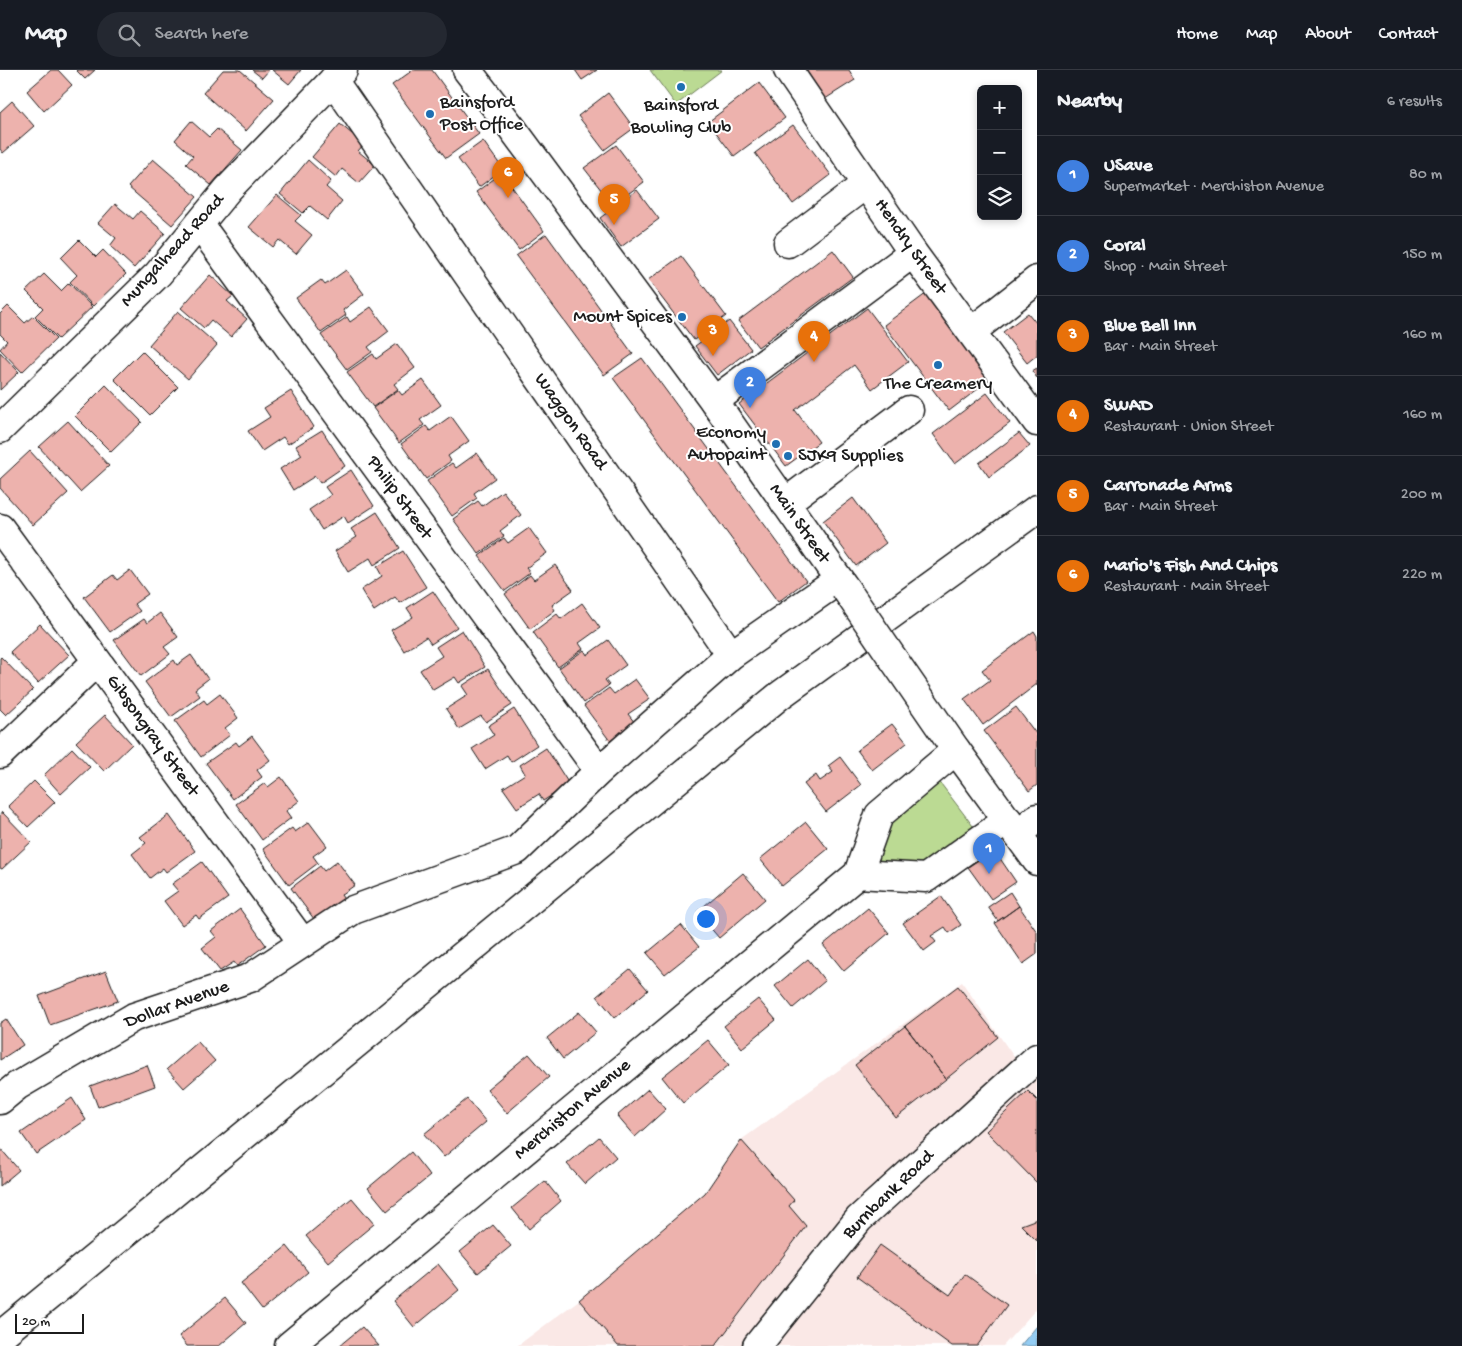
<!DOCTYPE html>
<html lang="en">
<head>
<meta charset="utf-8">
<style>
	:root { --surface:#171b24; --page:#242831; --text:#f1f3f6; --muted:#9ea1a6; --line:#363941; --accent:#8c9099 }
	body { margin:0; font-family:"Gochi Hand",sans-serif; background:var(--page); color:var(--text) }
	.controls { position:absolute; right:15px; top:15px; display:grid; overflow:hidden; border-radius:8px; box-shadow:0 2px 8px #0003 }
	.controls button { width:45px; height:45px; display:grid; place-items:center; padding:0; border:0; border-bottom:1px solid var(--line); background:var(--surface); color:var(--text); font:25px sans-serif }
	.scale { position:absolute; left:15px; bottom:12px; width:69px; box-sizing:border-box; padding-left:5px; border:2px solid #1c1c1c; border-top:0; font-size:14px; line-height:18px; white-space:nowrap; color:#1c1c1c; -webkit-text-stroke:4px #fff; paint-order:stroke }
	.you { position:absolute; left:705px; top:848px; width:18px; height:18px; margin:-12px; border:4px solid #fff; border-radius:50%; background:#1a73e8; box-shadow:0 0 0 8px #1a73e833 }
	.badge { display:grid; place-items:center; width:32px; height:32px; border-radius:50%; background:var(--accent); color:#fff; font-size:16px; font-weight:700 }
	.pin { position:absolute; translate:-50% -41px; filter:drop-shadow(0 1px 2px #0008) }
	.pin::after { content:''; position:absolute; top:26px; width:18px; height:15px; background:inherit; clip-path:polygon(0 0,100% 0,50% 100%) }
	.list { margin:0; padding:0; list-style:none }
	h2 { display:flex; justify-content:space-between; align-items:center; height:65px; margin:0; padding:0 20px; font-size:21px }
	h2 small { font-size:16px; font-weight:400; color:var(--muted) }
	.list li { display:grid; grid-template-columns:32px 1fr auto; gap:15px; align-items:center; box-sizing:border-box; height:80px; padding:0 20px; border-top:1px solid var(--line) }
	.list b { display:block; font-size:19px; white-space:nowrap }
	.list p { margin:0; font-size:16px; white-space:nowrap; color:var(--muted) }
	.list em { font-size:16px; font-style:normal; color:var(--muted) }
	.icon { flex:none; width:28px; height:28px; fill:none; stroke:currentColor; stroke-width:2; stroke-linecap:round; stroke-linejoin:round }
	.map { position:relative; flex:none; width:1037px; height:1276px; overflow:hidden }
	header { display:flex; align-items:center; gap:30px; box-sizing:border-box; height:70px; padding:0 25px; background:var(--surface); border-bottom:1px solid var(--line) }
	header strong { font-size:24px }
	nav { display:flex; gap:28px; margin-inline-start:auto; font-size:18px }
	.search { width:350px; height:45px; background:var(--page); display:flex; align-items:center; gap:12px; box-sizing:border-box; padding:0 18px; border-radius:28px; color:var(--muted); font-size:19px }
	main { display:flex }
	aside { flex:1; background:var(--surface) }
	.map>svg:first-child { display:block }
	.built { fill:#fae8e6 }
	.green { fill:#bbda93; stroke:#6c7b58 }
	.water { fill:#93ccf3; stroke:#63869d }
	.building { fill:#edb2ad; stroke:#1c1c1c }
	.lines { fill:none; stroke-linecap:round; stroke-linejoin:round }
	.minor-casing { stroke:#1c1c1c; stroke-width:31 }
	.major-casing { stroke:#1c1c1c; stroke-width:31 }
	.minor { stroke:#fff; stroke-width:28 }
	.major { stroke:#fff; stroke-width:28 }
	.major-bridge-casing { stroke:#1c1c1c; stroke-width:31; stroke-linecap:butt }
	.major-bridge { stroke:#fff; stroke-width:28 }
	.poi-dot { fill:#1f6fb2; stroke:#fff; stroke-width:2 }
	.labels { text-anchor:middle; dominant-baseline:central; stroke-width:4; stroke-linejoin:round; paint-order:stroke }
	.poi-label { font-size:19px; fill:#1c1c1c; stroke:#fff; text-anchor:start }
	.street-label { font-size:19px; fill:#1c1c1c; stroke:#fff }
</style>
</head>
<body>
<header>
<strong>Map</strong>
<div class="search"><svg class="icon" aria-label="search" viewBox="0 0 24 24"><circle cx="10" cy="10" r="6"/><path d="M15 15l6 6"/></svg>Search here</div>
<nav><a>Home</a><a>Map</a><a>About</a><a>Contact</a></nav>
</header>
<main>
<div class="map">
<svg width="1037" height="1276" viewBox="0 0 1037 1276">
	<rect width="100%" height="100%" fill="#fff"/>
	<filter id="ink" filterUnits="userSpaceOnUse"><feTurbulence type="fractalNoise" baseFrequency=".02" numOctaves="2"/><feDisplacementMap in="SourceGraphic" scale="10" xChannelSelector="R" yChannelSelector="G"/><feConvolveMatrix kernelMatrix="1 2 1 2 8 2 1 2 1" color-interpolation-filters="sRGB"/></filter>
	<g filter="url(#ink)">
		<!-- built -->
		<path class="built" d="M962 912 1023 1000 1037 988V1238L1003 1276H517L579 1230 705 1123 741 1070Z"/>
		<!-- green -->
		<path class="green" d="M650 0H722L676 35Z
			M938 710 976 760 932 790 908 796 877 793 874 786 892 748Z"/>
		<!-- water -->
		<path class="water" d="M1037 1256V1276H1020Z"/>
		<!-- building -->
		<path class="building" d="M51 0H58L72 15 44 41 27 21Z
			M76 0H95L85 9Z
			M223 0H240L274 29 246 61 203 23Z
			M252 0H269L262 8Z
			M272 0H301L289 14Z
			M413 0H432L479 64 446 88 392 15Z
			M575 0H597L582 10Z
			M806 0H849L855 10 825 29Z
			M759 13 785 48 734 86 708 52Z
			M608 23 634 58 604 80 578 46Z
			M12 31 34 56 3 83 0 79V42Z
			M191 51 209 67 217 59 242 80 211 115 186 94 193 86 175 70Z
			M340 54 364 74 358 81 375 95 359 113 342 99 336 107 312 87Z
			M793 55 831 105 793 134 755 83Z
			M483 71 503 99 479 117 458 89Z
			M616 75 644 112 613 135 584 98Z
			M153 89 197 127 172 155 128 117Z
			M308 90 331 111 326 117 342 131 327 150 310 136 303 143 280 124Z
			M502 103 544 161 519 180 476 122Z
			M637 120 659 149 621 177 600 148Z
			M277 125 301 145 295 151 312 165 296 184 279 170 273 177 249 157Z
			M115 134 133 149 140 141 165 163 134 198 110 176 116 168 98 153Z
			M546 164 633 284 604 305 516 186Z
			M79 170 96 187 103 180 126 204 93 236 70 212 77 205 61 188Z
			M833 180 853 207 758 277 738 251Z
			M681 186 726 246 694 270 648 210Z
			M346 200 364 224 343 240 346 245 321 263 296 228 321 210 325 215Z
			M44 204 61 221 69 213 92 237 58 269 35 246 43 238 26 221Z
			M210 205 233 226 227 231 247 249 231 267 211 250 204 258 181 238Z
			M927 223 991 309 949 341 884 255Z
			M8 236 25 253 33 246 56 269 22 302 0 279 7 271 0 264V244Z
			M371 237 389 261 368 277 372 282 347 300 321 265 347 247 350 252Z
			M867 238 908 292 872 319 854 295 795 340 819 372 786 396 739 334Z
			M178 241 217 275 188 309 149 275Z
			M1028 243 1037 254V285L1027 293 1003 262Z
			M729 251 751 279 717 305 695 276Z
			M397 274 415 298 394 314 398 319 373 337 347 302 373 284 376 289Z
			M142 281 178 317 150 345 114 309Z
			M0 282 19 302 0 320Z
			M642 288 806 511 778 532 613 308Z
			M1037 298V308L1032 301Z
			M423 310 441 335 420 350 424 355 399 373 373 338 398 320 402 325Z
			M106 315 142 352 111 382 75 346Z
			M291 321 314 357 288 374 283 367 262 381 248 361 270 347 264 338Z
			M987 323 1010 353 955 394 933 364Z
			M451 346 469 371 448 386 451 391 426 409 401 374 426 356 430 361Z
			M68 351 109 396 80 422 39 377Z
			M322 360 345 396 320 413 315 406 293 420 280 399 302 385 296 376Z
			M1019 363 1030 376 989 407 979 393Z
			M30 381 68 423 33 455 0 418V409Z
			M477 383 495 408 474 423 477 428 452 446 427 411 452 393 456 398Z
			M351 400 374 436 348 453 344 446 322 460 309 440 331 425 325 417Z
			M503 421 521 445 500 461 504 466 479 484 453 449 478 431 482 436Z
			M853 428 886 473 856 496 823 451Z
			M377 442 400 478 374 495 370 488 348 502 335 481 357 467 351 459Z
			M529 458 547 483 526 498 530 503 505 521 479 486 504 468 508 473Z
			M403 481 426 517 400 533 395 527 374 541 361 520 382 506 377 497Z
			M555 495 573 520 552 535 555 540 530 559 505 524 530 505 534 510Z
			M130 500 148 524 134 534 140 541 110 562 84 527 113 505 117 510Z
			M433 521 457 557 431 574 426 567 404 581 391 560 413 547 407 538Z
			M582 533 600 558 579 573 583 579 558 597 533 562 557 544 561 549Z
			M160 543 178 567 164 577 170 584 141 606 114 570 144 549 147 553Z
			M40 554 69 585 38 613 10 582Z
			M462 560 485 597 459 613 455 607 433 620 420 600 442 586 436 577Z
			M1034 561 1037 566V614L983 655 964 629 990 610 982 600Z
			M608 570 626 595 605 610 609 615 584 633 559 598 584 580 587 585Z
			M191 585 208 609 195 619 200 626 171 647 145 612 174 590 177 595Z
			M1 587 33 620 6 645 0 639V588Z
			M488 599 512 635 486 652 481 646 459 659 446 639 468 625 462 616Z
			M635 609 650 629 628 644 635 653 610 671 584 636 609 618 614 624Z
			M220 624 238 648 225 658 230 665 201 687 175 651 204 630 207 634Z
			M1016 637 1037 665V715L1029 721 984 661Z
			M514 639 537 675 511 692 507 685 485 699 472 679 494 665 488 656Z
			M105 645 132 674 104 701 76 672Z
			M892 654 907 673 872 700 857 680Z
			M252 666 270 690 257 700 262 707 233 729 206 693 236 672 239 676Z
			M72 678 90 697 61 724 44 705Z
			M546 678 569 714 543 731 539 724 517 738 503 718 525 704 520 695Z
			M840 687 861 715 826 742 804 714 816 705 820 711 833 702 828 696Z
			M281 707 299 731 286 741 291 748 262 770 236 734 265 713 268 717Z
			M34 711 55 732 28 757 8 736Z
			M2 742 31 772 2 799 0 798V745Z
			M169 745 195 781 166 802 163 798 150 808 132 784 146 773 140 767Z
			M309 752 327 776 313 786 318 793 289 815 263 779 292 758 295 762Z
			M806 752 828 779 782 816 760 789Z
			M989 783 997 784 1016 812 991 829 968 797Z
			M337 791 355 815 341 825 346 832 317 853 291 818 320 796 324 801Z
			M202 792 228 828 199 849 196 845 182 855 164 831 178 821 172 814Z
			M743 803 765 829 719 868 697 842Z
			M1010 822 1019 836 998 851 988 837Z
			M941 826 961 855 949 863 945 857 931 866 936 872 924 881 903 853Z
			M1019 836 1037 862V884L1023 894 995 853Z
			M868 838 889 863 844 901 823 875Z
			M240 839 266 875 237 896 234 892 220 901 202 878 216 867 211 861Z
			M681 855 699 877 665 904 647 883Z
			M808 889 825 911 793 938 775 916Z
			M630 899 648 920 615 948 597 926Z
			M106 901 118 931 50 955 39 926Z
			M958 916 998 967 946 1009 905 956Z
			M758 929 776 950 742 978 724 956Z
			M579 942 596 962 563 989 547 968Z
			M6 949 23 975 0 990V953Z
			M905 956 946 1009 896 1048 855 995Z
			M708 970 729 995 683 1033 662 1007Z
			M198 972 215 991 184 1018 167 999Z
			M529 984 549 1007 507 1043 487 1019Z
			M147 995 155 1016 98 1037 90 1016Z
			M648 1019 666 1039 635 1067 617 1046Z
			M1028 1021 1037 1030V1113L986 1061Z
			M72 1028 86 1050 36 1084 21 1063Z
			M467 1029 486 1052 444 1087 424 1064Z
			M599 1067 616 1087 585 1114 567 1094Z
			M741 1070 794 1130 789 1136 806 1156 715 1276H618L579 1230 705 1123Z
			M0 1078 19 1100 0 1116Z
			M411 1082 430 1106 387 1141 368 1118Z
			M545 1111 561 1131 529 1159 512 1138Z
			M352 1128 374 1154 328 1192 306 1166Z
			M1037 1149V1171L1021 1155Z
			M493 1155 511 1176 478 1203 460 1182Z
			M880 1175 950 1225 965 1204 1007 1235 977 1276H952L857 1207Z
			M287 1176 308 1202 262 1240 241 1213Z
			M438 1194 459 1220 414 1257 393 1231Z
			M225 1228 246 1253 219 1276H187L179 1266Z
			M362 1257 379 1276H339Z"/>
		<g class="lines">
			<defs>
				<path id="minor" d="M788 0 913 183 1037 352
					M333 10 731 585 839 510
					M199 154 599 701
					M788 173 866 114
					M971 262 1037 210
					M714 331 913 183
					M0 359 158 204 228 119 343 0
					M785 433 909 340
					M0 458 303 873
					M956 680 879 745 858 804 926 808 1008 750
					M0 684 97 591
					M1017 764 1037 748
					M0 1030 17 1016 134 947 250 908 353 840 517 780 599 701 731 585
					M289 1276 858 804
					M757 1276 859 1149 1037 988"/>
				<path id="major" d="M467 0 512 58 714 331 845 518
					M894 590 956 680 1037 791
					M0 1266 779 626 1037 439"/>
			</defs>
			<!-- minor casing -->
			<use href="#minor" class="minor-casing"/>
			<!-- major casing -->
			<use href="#major" class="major-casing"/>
			<!-- minor -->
			<use href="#minor" class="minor"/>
			<!-- major -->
			<use href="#major" class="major"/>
			<defs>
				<path id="major-bridge" d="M845 518 894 590"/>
			</defs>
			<!-- major-bridge casing -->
			<use href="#major-bridge" class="major-bridge-casing"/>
			<!-- major-bridge -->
			<use href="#major-bridge" class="major-bridge"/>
		</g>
	</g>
	<!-- markers -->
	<g class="poi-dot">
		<circle cx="681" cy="17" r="5"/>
		<circle cx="430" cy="44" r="5"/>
		<circle cx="682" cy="247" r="5"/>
		<circle cx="938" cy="295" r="5"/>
		<circle cx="776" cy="374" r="5"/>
		<circle cx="788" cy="386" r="5"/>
	</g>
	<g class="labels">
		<!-- poi labels -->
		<g class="poi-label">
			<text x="440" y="33">Bainsford<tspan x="440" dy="22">Post Office</tspan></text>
			<text x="681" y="36" text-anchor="middle">Bainsford<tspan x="681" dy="22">Bowling Club</tspan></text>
			<text x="672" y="247" text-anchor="end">Mount Spices</text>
			<text x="938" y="314" text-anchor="middle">The Creamery</text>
			<text x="766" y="363" text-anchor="end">Economy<tspan x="766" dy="22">Autopaint</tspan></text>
			<text x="798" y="386">SJK9 Supplies</text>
		</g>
		<!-- street labels -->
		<g class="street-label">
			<text transform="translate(910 177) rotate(55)">Hendry Street</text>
			<text transform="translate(173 181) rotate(-48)">Mungalhead Road</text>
			<text transform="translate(570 352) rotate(55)">Waggon Road</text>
			<text transform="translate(399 428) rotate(54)">Philip Street</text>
			<text transform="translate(799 454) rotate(55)">Main Street</text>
			<text transform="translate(152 666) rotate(54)">Gibsongray Street</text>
			<text transform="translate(177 935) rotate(-20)">Dollar Avenue</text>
			<text transform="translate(573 1040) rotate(-40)">Merchiston Avenue</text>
			<text transform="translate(889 1125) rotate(-44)">Burnbank Road</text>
		</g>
	</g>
</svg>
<div class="controls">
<button>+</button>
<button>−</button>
<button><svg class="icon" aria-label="layers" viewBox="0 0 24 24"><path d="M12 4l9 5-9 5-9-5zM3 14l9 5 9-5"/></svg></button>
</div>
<div class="scale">20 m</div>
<div class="you"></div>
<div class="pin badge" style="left:989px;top:804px;background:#3f7fe0">1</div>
<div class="pin badge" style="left:750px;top:338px;background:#3f7fe0">2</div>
<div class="pin badge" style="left:713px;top:286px;background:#e8710a">3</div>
<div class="pin badge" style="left:814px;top:292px;background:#e8710a">4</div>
<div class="pin badge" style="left:614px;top:155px;background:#e8710a">5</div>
<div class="pin badge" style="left:508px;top:128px;background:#e8710a">6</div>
</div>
<aside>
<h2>Nearby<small>6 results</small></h2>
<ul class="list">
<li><span class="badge" style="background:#3f7fe0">1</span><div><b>USave</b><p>Supermarket · Merchiston Avenue</p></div><em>80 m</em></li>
<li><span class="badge" style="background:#3f7fe0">2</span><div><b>Coral</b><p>Shop · Main Street</p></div><em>150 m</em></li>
<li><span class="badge" style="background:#e8710a">3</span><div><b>Blue Bell Inn</b><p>Bar · Main Street</p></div><em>160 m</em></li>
<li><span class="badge" style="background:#e8710a">4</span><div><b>SWAD</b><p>Restaurant · Union Street</p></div><em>160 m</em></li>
<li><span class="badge" style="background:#e8710a">5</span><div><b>Carronade Arms</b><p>Bar · Main Street</p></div><em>200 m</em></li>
<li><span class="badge" style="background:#e8710a">6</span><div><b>Mario's Fish And Chips</b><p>Restaurant · Main Street</p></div><em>220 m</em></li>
</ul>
</aside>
</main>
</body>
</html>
